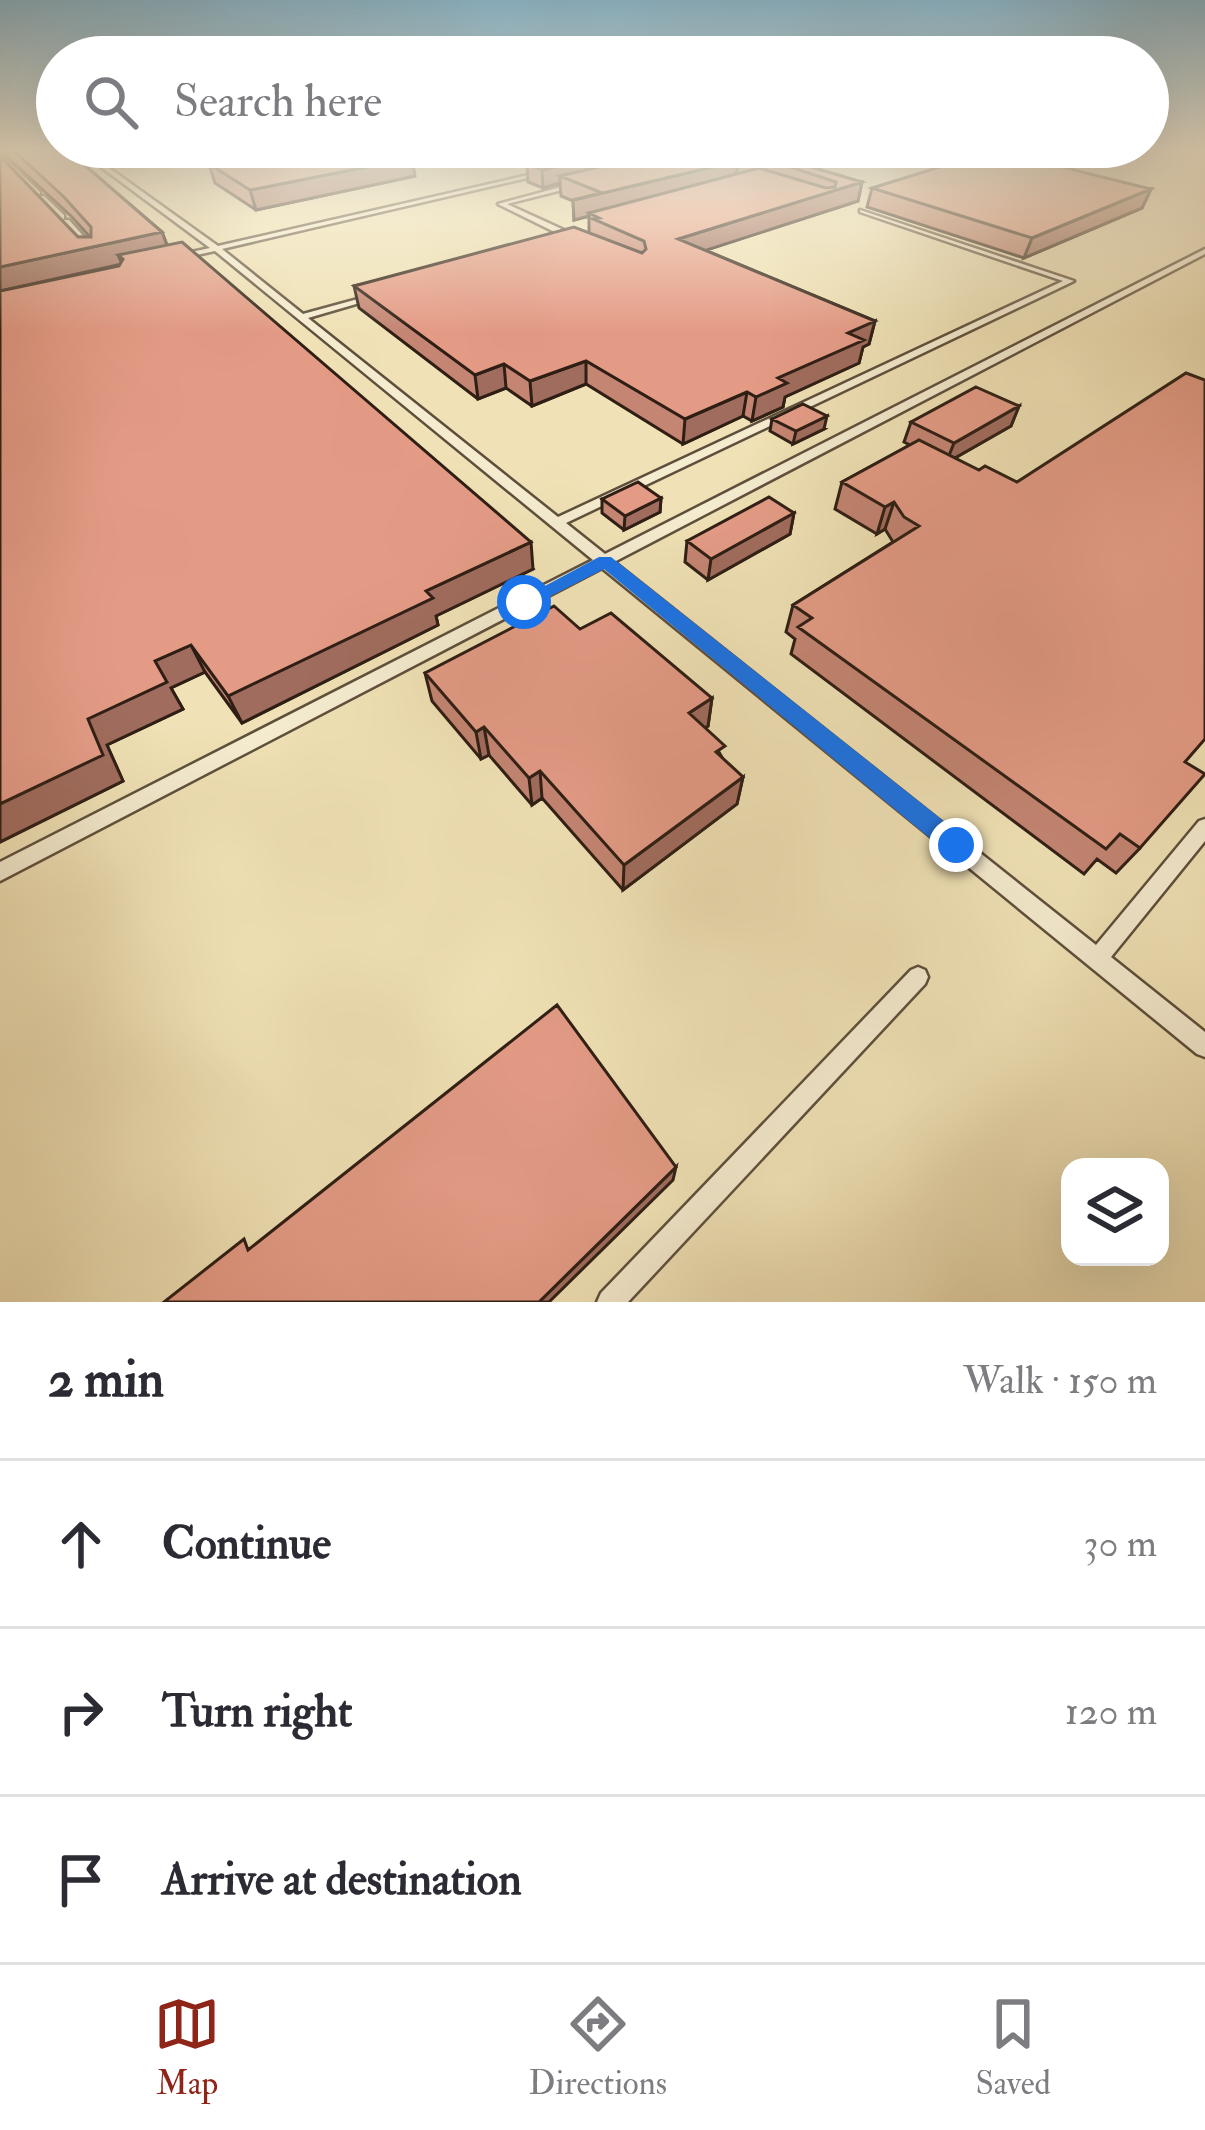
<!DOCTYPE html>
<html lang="en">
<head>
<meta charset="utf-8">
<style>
	:root { --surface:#fff; --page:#f2f2f3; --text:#2b2b33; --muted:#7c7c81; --line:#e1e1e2; --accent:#8f2418 }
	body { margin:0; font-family:"IM FELL Double Pica",serif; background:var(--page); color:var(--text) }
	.controls { position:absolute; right:36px; bottom:36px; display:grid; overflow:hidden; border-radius:24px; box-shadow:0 12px 48px #0002 }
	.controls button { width:108px; height:108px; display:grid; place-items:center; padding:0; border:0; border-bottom:3px solid var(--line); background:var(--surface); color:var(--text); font:60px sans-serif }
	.stop { position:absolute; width:36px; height:36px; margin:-27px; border:9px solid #1a73e8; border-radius:50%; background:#fff }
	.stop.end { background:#1a73e8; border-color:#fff; box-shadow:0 3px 12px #0008 }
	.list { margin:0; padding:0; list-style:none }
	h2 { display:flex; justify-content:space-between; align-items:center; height:156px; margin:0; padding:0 48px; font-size:51px }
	h2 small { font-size:39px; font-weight:400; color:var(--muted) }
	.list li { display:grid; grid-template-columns:78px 1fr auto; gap:36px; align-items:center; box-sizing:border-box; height:168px; padding:0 48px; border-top:3px solid var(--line) }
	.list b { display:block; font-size:45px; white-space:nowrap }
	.list em { font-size:39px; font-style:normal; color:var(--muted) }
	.icon { flex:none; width:66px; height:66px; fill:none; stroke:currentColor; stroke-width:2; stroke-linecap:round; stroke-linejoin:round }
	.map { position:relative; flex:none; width:1205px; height:1302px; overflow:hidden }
	.search { position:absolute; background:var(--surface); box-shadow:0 12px 48px #0002; left:36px; right:36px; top:36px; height:132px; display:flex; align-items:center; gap:30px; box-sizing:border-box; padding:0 42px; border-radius:66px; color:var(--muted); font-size:45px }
	.sheet { height:660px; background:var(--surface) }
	nav { display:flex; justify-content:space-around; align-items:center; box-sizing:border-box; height:168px; border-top:3px solid var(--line); background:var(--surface); font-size:33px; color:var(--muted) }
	nav a { display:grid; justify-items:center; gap:6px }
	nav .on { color:var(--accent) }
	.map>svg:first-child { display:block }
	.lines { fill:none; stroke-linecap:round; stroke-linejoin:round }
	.lane-casing { stroke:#5e4f3c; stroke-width:5 }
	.lane { fill:#f5ecd0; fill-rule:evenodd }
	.wall { fill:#c48573; stroke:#2e1e14; stroke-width:3; fill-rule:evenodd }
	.shaded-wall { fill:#a06c5e; stroke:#2e1e14; stroke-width:3 }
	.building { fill:#e49b86; stroke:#2e1e14; stroke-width:3 }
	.route { fill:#1a73e8 }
</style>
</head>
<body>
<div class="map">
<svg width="1205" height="1302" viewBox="0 0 1205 1302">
	<rect width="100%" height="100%" fill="#f0e2b6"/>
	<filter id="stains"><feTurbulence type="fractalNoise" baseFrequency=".00167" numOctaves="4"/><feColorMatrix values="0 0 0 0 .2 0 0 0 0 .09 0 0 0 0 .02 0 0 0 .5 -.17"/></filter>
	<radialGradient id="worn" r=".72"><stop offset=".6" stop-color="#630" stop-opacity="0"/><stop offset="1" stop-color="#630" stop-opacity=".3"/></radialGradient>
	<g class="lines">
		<defs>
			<path id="lane" d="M78 150H84L218 246 546 171 544 174 222 249 303 314 380 293V297L308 318 558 517 1063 281 860 212V210L1074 281 566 523 605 554 1205 249V254L614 562 1096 945 1199 821 1205 819V841L1111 957 1205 1032V1057L1197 1054 602 568 0 881V862L593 560 215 251 173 260V256L210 248Z
				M0 154 40 192V194H36L0 159Z
				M576 183 578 186 507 204 577 236V240H571L498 204Z
				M40 196H44L64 215V219H58Z
				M63 220H69L95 249V253H89L63 224Z
				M918 967 925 970 928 977 925 984 628 1302H597L601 1293 911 970Z"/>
		</defs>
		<!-- lane casing -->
		<use href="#lane" class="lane-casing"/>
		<!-- lane -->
		<use href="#lane" class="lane"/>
	</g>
	<!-- wall -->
	<path class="wall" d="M0 150H67L162 232 167 245 533 569 436 616 438 625 242 723 205 672 171 688 183 709 107 745 123 781 0 842V156L78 237H90L72 217ZM120 264 119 266 4 290Z
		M581 150H753L862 182 858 201 705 250 875 321 869 344 863 347 859 363 785 397 783 407 752 421 743 416 683 444 586 384 532 406 506 388 478 399 359 308 354 286 589 233V216L574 220 573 201 561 196 560 183 543 188 528 182 527 164 584 151Z
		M276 158 415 176 256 210 215 183 209 164Z
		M872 188 1151 189 1142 208 1024 258 867 207Z
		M1019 406 1011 426 955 458 1185 762 1140 848 1116 873 1097 859 1084 874 791 654 795 639 786 632 793 605 893 542 885 529 877 534 835 509 842 482 910 445 904 442 911 422Z
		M772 419 824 429 793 444 770 431Z
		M661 498 660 512 624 530 602 513V499Z
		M794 513 790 534 708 580 685 562 687 541Z
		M580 629 712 698 708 726 705 728 723 759 743 777 737 804 623 890 542 798 532 805 489 755 481 759 432 701 425 673Z"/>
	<!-- shaded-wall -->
	<path class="shaded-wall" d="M625 150H690L560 176V183L543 188 542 170Z
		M412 158 415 176 256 210 250 190Z
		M738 161 736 180 589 213V216L574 220 573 200Z
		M862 182 858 201 676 260 678 239Z
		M1151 189 1142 208 1024 258 1032 238Z
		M162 232 170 253 123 259 118 255 122 264 0 291V267Z
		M875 321 869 344 863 347 859 363 785 397 783 407 752 421 756 397 778 378 848 333Z
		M586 361V384L532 406 530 381Z
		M504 364 506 388 478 399 475 375Z
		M747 392 743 416 683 444 685 419Z
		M1019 406 1011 426 946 463 954 443Z
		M827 416 824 429 793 444 796 431Z
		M661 498 660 512 624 530 625 516Z
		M894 502 885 529 877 534 885 507Z
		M794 513 790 534 708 580 711 559Z
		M531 542 533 569 436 616 438 625 242 723 228 696 426 591Z
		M191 645 205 672 171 688 183 709 107 745 123 781 0 842V804L88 719 155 661Z
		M712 698 708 726 685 741 689 713Z
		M484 727 489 755 481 759 476 732Z
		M540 771 542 798 532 805 529 778Z
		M743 777 737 804 623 890 624 865Z
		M676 1167 673 1180 549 1302H539Z"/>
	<!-- building -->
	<path class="building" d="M13 150H67L162 232 0 267V156L78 237H91V227L64 197Z
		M318 150H395L412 158 250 190 209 164 268 153 276 158Z
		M590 150H625L542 170 527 164Z
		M672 150H704L738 161 573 200 602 193 560 176Z
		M739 150H753L862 182 678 239 875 321 848 333 864 340 778 378 787 383 756 397 747 392 685 419 586 361 530 381 504 364 475 375 354 286 574 227 642 253 646 249 644 241 593 219 599 218 589 213 759 168 826 188 835 187 836 182Z
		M994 150 1151 189 1032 238 872 188Z
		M182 242 531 542 426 591 433 598 228 696 191 645 155 661 167 682 88 719 103 755 0 804V291L119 266 123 259 118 255Z
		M1186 373 1205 380V739L1185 762 1205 774 1140 848 1120 834 1106 849 798 627 812 618 793 605 919 526 904 517 894 502 885 507 842 482 919 440 979 470 985 466 1017 482Z
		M976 387 1019 406 954 443 911 422Z
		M803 404 827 416 796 431 772 419Z
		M638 482 661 498 625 516 602 499Z
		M769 497 794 513 711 559 687 541Z
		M554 606 580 629 611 613 712 698 689 713 725 746 716 752 743 777 624 865 540 771 529 778 484 727 476 732 425 673Z
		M557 1005 676 1167 539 1302H164L244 1239 248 1250Z"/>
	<!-- sky -->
	<linearGradient id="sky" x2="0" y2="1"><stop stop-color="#89b8cf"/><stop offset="0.45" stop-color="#f8f2de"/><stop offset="1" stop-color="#f8f2de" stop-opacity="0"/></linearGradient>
	<rect width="1205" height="332" fill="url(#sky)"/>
	<!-- route -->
	<path class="route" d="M599 557H611L965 838V853H948L604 569 531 606 515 602Z"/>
	<rect width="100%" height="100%" filter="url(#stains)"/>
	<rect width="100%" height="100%" fill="url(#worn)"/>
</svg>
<div class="controls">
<button><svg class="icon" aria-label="layers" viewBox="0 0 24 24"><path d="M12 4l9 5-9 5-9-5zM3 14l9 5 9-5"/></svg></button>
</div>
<div class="stop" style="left:524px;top:602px"></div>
<div class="stop end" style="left:956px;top:845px"></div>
<div class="search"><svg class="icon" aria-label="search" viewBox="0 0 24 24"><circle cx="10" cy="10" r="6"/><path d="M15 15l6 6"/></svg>Search here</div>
</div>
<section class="sheet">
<h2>2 min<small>Walk · 150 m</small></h2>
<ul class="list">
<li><svg class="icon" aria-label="ahead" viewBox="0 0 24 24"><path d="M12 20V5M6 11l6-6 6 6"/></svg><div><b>Continue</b></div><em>30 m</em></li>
<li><svg class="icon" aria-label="right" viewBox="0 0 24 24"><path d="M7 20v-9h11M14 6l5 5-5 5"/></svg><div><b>Turn right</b></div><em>120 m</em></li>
<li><svg class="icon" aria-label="arrive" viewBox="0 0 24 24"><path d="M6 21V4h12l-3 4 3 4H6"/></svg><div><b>Arrive at destination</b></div></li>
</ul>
</section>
<nav>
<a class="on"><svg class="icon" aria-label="map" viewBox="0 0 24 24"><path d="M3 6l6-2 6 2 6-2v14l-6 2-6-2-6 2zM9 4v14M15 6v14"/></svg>Map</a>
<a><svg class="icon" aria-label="directions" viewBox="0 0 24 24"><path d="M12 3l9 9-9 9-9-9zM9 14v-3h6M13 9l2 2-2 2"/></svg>Directions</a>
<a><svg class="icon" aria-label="saved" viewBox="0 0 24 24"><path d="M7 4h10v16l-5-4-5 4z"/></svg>Saved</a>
</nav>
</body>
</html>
